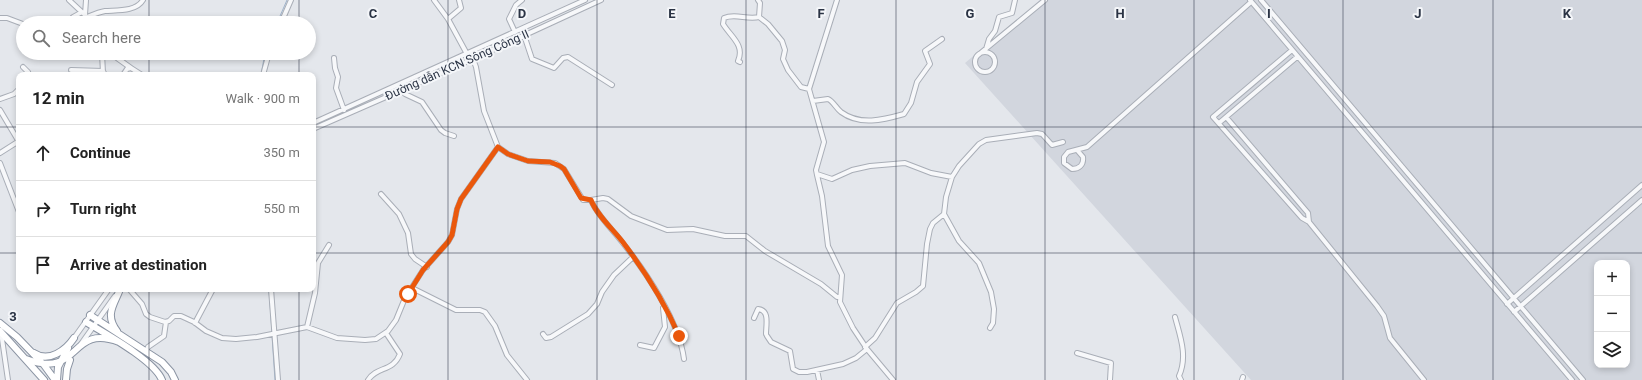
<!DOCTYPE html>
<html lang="en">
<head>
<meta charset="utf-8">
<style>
	:root { --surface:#fff; --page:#f2f2f2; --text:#222; --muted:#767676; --line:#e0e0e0 }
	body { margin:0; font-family:Roboto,sans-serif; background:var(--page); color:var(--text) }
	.controls { position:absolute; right:12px; bottom:12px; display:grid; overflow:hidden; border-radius:8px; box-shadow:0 2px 6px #0003 }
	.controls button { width:36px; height:36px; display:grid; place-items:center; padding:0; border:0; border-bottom:1px solid var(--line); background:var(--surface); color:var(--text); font:20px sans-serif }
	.stop { position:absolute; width:12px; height:12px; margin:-9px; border:3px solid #ea580c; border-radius:50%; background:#fff }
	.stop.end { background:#ea580c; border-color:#fff; box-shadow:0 1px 4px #0008 }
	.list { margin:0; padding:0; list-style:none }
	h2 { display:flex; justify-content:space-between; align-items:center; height:52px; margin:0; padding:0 16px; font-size:17px }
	h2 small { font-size:13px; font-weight:400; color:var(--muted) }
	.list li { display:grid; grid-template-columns:26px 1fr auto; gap:12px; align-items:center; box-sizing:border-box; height:56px; padding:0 16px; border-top:1px solid var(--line) }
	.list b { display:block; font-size:15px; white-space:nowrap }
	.list em { font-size:13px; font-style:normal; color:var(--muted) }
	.icon { flex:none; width:22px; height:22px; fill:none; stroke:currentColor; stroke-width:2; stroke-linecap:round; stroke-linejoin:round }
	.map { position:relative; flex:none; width:1642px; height:380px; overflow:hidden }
	.search { position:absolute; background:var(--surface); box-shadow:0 2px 6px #0003; left:16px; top:16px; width:300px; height:44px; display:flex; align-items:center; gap:10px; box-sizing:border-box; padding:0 14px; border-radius:22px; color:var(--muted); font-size:15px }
	.panel { position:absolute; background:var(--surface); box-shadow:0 2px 6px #0003; left:16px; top:72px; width:300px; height:220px; border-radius:8px }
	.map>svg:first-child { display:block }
	.built { fill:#d2d6de; fill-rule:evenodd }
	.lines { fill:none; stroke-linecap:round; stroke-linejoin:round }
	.stream { stroke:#9fb4cc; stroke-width:1 }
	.minor-casing { stroke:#a9aeb7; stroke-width:6 }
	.highway-casing { stroke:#8b94a3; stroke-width:8 }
	.minor { stroke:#f7f8fa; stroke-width:4 }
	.highway { stroke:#fff; stroke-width:6 }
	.route { stroke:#ea580c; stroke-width:5 }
	.grid { fill:none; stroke:#2b3445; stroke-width:1; stroke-opacity:0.55 }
	.labels { text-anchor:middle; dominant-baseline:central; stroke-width:4; stroke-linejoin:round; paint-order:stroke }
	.street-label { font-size:12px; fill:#2b3445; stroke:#f4f6f9 }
	.grid-label { font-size:13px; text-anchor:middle; font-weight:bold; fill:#2b3445; stroke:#f4f6f9; stroke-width:4; stroke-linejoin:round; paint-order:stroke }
</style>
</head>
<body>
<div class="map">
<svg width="1642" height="380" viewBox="0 0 1642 380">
	<rect width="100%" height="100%" fill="#e4e7ec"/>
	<!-- built -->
	<path class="built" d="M1040 0H1642V380H1251L965 63ZM1597 263H1627V365H1597Z"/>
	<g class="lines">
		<!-- stream -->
		<path class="stream" d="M277 23 287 0
			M261 75 265 53
			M269 289 272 332
			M272 335 275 380"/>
		<defs>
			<path id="minor" d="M69 0 85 15 88 23
				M434 0 448 19 467 54
				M758 0 760 3 759 17 768 24 782 41 785 50 783 59 788 70 801 87 809 89
				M837 0 809 89 824 142 816 170 817 175 822 196 828 246 842 275 840 302 853 328 867 349 893 380
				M1250 0 1572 380
				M1261 0 1583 380
				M85 15 86 0
				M87 17C92 15 99 12 105 11 116 10 136 12 143 0
				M0 18H7L23 24
				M448 19 461 8 459 0
				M68 23 73 17 82 12
				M281 23 291 0
				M515 32 509 19 516 5 522 0
				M524 35 532 59 554 68 563 58 568 57 612 85
				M986 49 989 39 995 31 999 17 1012 13 1015 0
				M1292 50 1213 117 1302 218 1309 222 1377 306 1384 316 1390 338 1424 380
				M975 62a10 10 0 1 1 20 0a10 10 0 1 1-20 0Z
				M102 53 103 73
				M110 53 131 68
				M977 56 1045 0
				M334 58 335 68 338 77 336 88 344 110
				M473 59 476 67 484 111 498 147 508 154 528 161 555 163 564 169 583 200H591L603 198 608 199 631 216 667 230 693 229 725 236H746L765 251 821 284 837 297H840
				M740 62 738 61C745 45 731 37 723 24L724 18C735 13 747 20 759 17
				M23 67 28 72 29 75
				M71 70 103 71 105 75
				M123 75 127 69 131 68 142 75
				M150 75H211
				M263 75 269 53
				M401 90 405 94 422 102 441 130 445 133 454 136
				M0 99 14 94 19 89
				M813 101 828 99C833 101 836 108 841 112 860 126 883 120 904 114L911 103 917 82 930 64 925 51 942 39
				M0 110 19 142
				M1226 117 1308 213 1309 222
				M313 123 585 0
				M1219 123 1297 57
				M313 129 473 59 601 0
				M1077 150 1083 157C1084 165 1079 169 1072 169L1064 163V157L1068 152 1087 147 1251 2
				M0 153 19 141
				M0 163 19 212
				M817 174 832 179 852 170 870 166 905 163 931 173 952 177
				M381 194 399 214 408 233 411 254 415 259 427 267
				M591 200C596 214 613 230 622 242 646 272 679 321 684 359
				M944 214 959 241 979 263 991 292 994 309 993 323 990 328
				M412 288 456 310H480L485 312 495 326 507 355 527 380
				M129 289 142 304 146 314 150 317 165 322 169 321 174 316H181L194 322 206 331 222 338 236 339 257 337 307 327 337 338 365 340 376 339 388 331 396 320 405 298 423 270 448 242 452 235 457 209 461 199 498 147
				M271 289 278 380
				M1507 304 1642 185
				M1514 312 1642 200
				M1175 317C1180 336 1188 356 1179 376L1181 380
				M754 318 758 309C770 310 766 325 766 334
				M195 323 213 289
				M307 327 315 293 318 263 329 245
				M1 332 8 380
				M543 334 546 338 551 337 588 314 597 304 602 292 614 275 633 257
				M767 336 771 342 790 351 793 369 799 372H807L843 364 856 358 867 349
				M74 338 109 289
				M81 344 115 296
				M640 345 654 348 665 327 663 308
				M865 347 875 338 897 303 916 292 923 286 927 244 930 229 933 223 944 214 946 197 952 177 959 166 979 144 986 140 1037 133 1042 134 1052 145 1063 142
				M146 351 148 347 164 336 166 322
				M1077 353 1111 363 1110 380
				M817 370 819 380
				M368 380C377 366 393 372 400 354L386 333
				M1242 380 1243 377"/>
			<path id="highway" d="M90 315 162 362 171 372 175 380
				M86 322C104 333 154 360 162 380
				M0 323 17 337 44 365 55 380
				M0 331 44 380
				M117 331C104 314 115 304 120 289
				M34 353C49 363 66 350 74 338
				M26 359C82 380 68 323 119 342
				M57 380 58 367 68 348
				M66 380 67 369 70 360"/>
		</defs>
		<!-- minor casing -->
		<use href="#minor" class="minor-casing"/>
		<!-- highway casing -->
		<use href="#highway" class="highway-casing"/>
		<!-- minor -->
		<use href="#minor" class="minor"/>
		<!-- highway -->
		<use href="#highway" class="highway"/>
	</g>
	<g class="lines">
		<!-- route -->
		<path class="route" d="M408 294 423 270 448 242 452 235 457 209 461 199 498 147 508 154 528 161 550 162 560 166 564 169 581 198 591 200C597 216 615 231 625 245 646 273 665 303 679 336"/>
	</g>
	<!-- grid -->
	<path class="grid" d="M149 0V23M299 0V23M448 0V380M597 0V380M746 0V380M896 0V380M1045 0V380M1194 0V380M1343 0V380M1493 0V380M149 53V75M299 53V75M0 127H19M313 127H1642M0 253H19M313 253H1642M149 289V380M299 289V380"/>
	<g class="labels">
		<!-- street labels -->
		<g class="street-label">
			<text transform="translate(457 65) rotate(-24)">Đường dẫn KCN Sông Công II</text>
		</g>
	</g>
	<g class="grid-label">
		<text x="373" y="18">C</text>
		<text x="522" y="18">D</text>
		<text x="672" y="18">E</text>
		<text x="821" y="18">F</text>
		<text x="970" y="18">G</text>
		<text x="1120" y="18">H</text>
		<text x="1269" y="18">I</text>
		<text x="1418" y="18">J</text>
		<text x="1567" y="18">K</text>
		<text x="13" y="321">3</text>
	</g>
</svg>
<div class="controls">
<button>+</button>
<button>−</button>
<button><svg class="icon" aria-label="layers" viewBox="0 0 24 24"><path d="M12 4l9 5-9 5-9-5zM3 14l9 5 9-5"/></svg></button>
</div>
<div class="stop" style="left:408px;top:294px"></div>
<div class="stop end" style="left:679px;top:336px"></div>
<div class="search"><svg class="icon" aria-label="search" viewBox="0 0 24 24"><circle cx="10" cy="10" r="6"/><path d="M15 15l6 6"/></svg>Search here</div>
<section class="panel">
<h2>12 min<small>Walk · 900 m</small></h2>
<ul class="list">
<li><svg class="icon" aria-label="ahead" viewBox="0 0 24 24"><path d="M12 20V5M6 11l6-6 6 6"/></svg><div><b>Continue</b></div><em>350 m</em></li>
<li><svg class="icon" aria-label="right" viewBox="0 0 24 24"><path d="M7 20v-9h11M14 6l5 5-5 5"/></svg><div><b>Turn right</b></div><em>550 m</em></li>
<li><svg class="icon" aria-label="arrive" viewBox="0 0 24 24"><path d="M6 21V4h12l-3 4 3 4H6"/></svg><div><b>Arrive at destination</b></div></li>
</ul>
</section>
</div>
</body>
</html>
